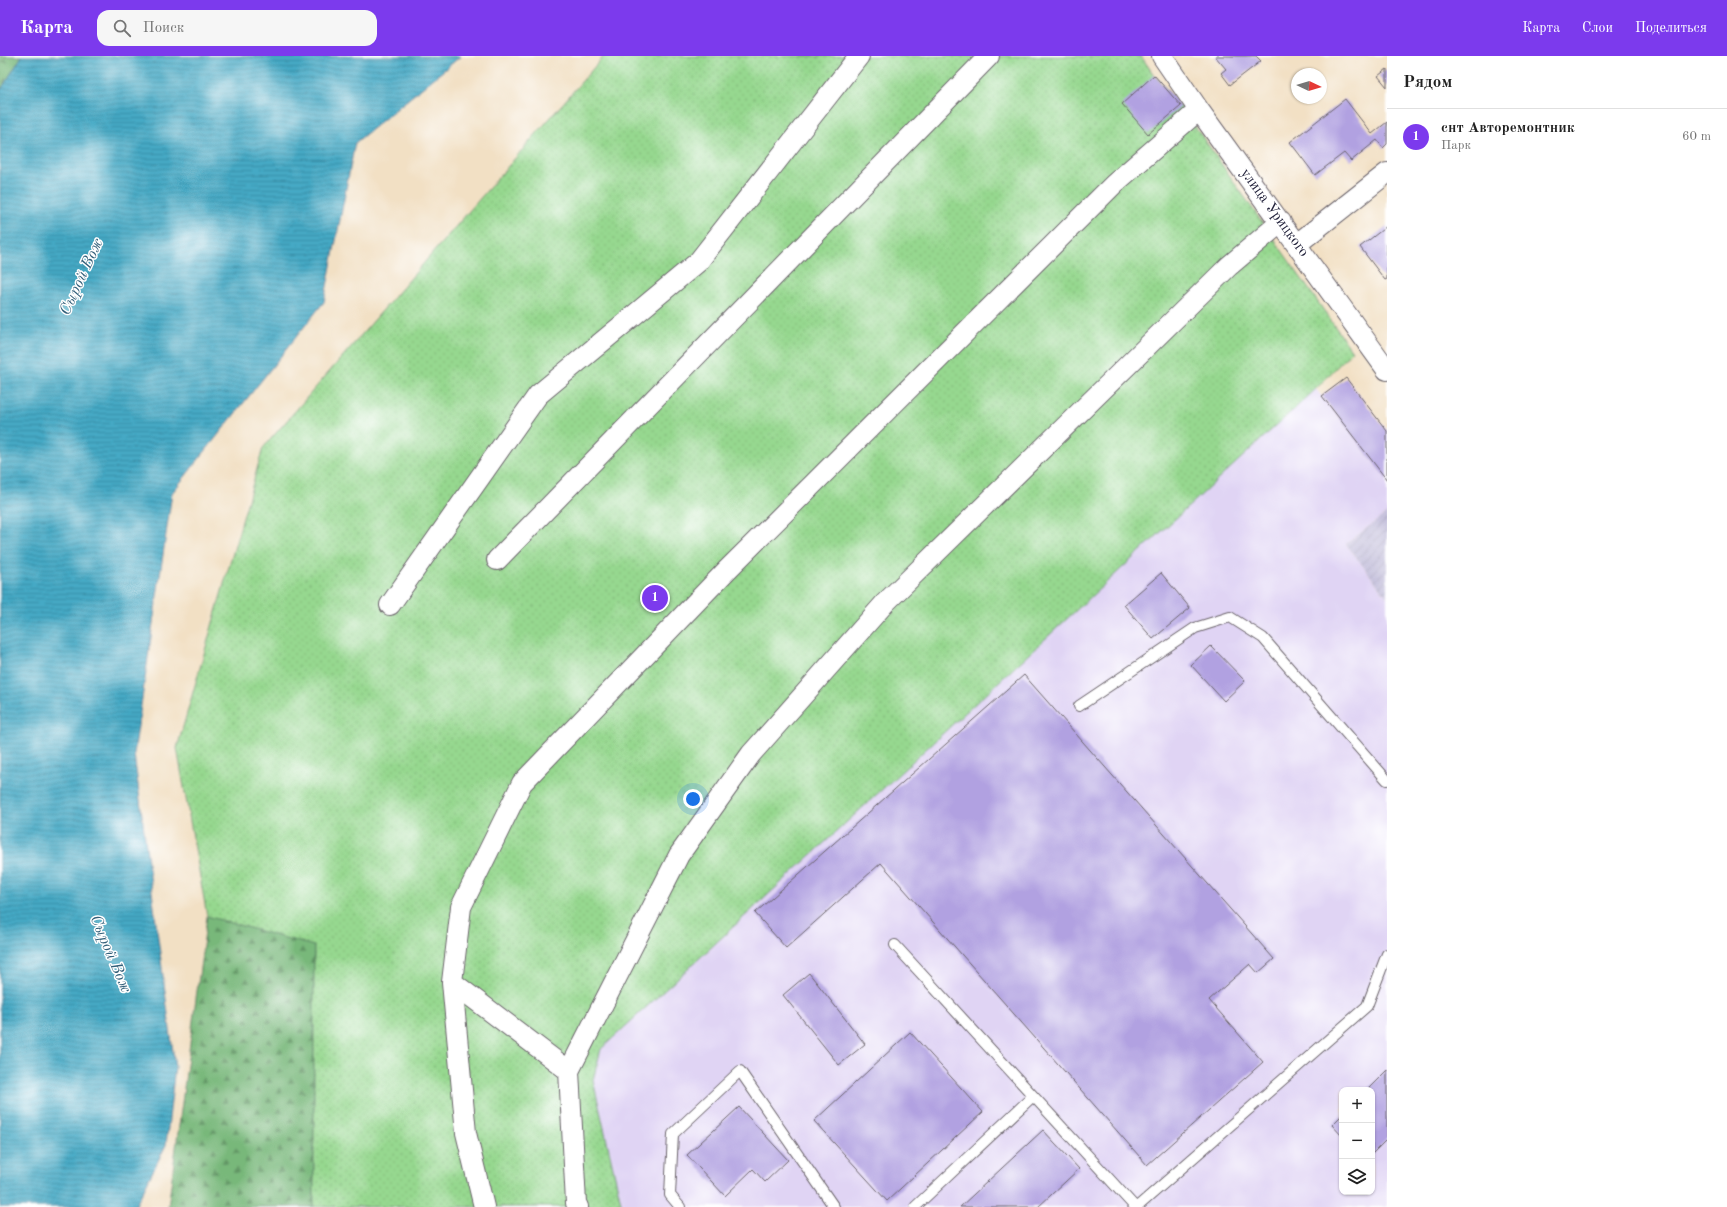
<!DOCTYPE html>
<html lang="ru">
<head>
<meta charset="utf-8">
<style>
	:root { --surface:#fff; --page:#f6f6f6; --text:#222; --muted:#767676; --line:#e0e0e0; --accent:#7c3aed }
	body { margin:0; font-family:"Old Standard TT",serif; background:var(--page); color:var(--text) }
	.controls { position:absolute; right:12px; bottom:12px; display:grid; overflow:hidden; border-radius:8px; box-shadow:0 1px 3px #0004 }
	.controls button { width:36px; height:36px; display:grid; place-items:center; padding:0; border:0; border-bottom:1px solid var(--line); background:var(--surface); color:var(--text); font:20px sans-serif }
	.compass { position:absolute; left:1291px; top:12px; width:36px; height:36px; border-radius:50%; background:var(--surface); box-shadow:0 1px 3px #0004; rotate:94deg }
	.you { position:absolute; left:693px; top:743px; width:14px; height:14px; margin:-10px; border:3px solid #fff; border-radius:50%; background:#1a73e8; box-shadow:0 0 0 6px #1a73e833 }
	.badge { display:grid; place-items:center; width:26px; height:26px; border-radius:50%; background:var(--accent); color:#fff; font-size:13px; font-weight:700 }
	.pin { position:absolute; translate:-50% -50%; border:2px solid #fff; box-shadow:0 1px 4px #0006 }
	.list { margin:0; padding:0; list-style:none }
	h2 { display:flex; justify-content:space-between; align-items:center; height:52px; margin:0; padding:0 16px; font-size:17px }
	h2 small { font-size:13px; font-weight:400; color:var(--muted) }
	.list li { display:grid; grid-template-columns:26px 1fr auto; gap:12px; align-items:center; box-sizing:border-box; height:56px; padding:0 16px; border-top:1px solid var(--line) }
	.list b { display:block; font-size:15px; white-space:nowrap }
	.list p { margin:0; font-size:13px; white-space:nowrap; color:var(--muted) }
	.list em { font-size:13px; font-style:normal; color:var(--muted) }
	.icon { flex:none; width:22px; height:22px; fill:none; stroke:currentColor; stroke-width:2; stroke-linecap:round; stroke-linejoin:round }
	.map { position:relative; flex:none; width:1387px; height:1151px; overflow:hidden }
	header { display:flex; align-items:center; gap:24px; box-sizing:border-box; height:56px; padding:0 20px; background:var(--accent); color:#fff }
	header strong { font-size:19px }
	nav { display:flex; gap:22px; margin-inline-start:auto; font-size:14px }
	.search { width:280px; height:36px; background:var(--page); display:flex; align-items:center; gap:10px; box-sizing:border-box; padding:0 14px; border-radius:12px; color:var(--muted); font-size:15px }
	main { display:flex }
	aside { flex:1; background:var(--surface) }
	.map>svg:first-child { display:block }
	.built { fill:#e0d4f4; fill-rule:evenodd }
	.industrial { fill:url(#industrial-furrows) }
	.forest { fill:url(#forest-firs); stroke:#4d6d5a }
	.garden { fill:url(#garden-dots); stroke:#5c7d65 }
	.water { fill:url(#water-rules); stroke:#346680 }
	.building { fill:#b1a1e1 }
	.lines { fill:none; stroke-linecap:round; stroke-linejoin:round }
	.service-casing { stroke:#6b646b; stroke-width:12 }
	.minor-casing { stroke:#6b646b; stroke-width:22 }
	.service { stroke:#fff; stroke-width:10 }
	.minor { stroke:#fff; stroke-width:20 }
	.labels { text-anchor:middle; dominant-baseline:central; stroke-width:3; stroke-linejoin:round; paint-order:stroke }
	.street-label { font-size:15px; fill:#22223b; stroke:#fff }
	.water-label { font-size:16px; font-style:italic; fill:#325f79; stroke:#fff }
</style>
</head>
<body>
<header>
<strong>Карта</strong>
<div class="search"><svg class="icon" aria-label="search" viewBox="0 0 24 24"><circle cx="10" cy="10" r="6"/><path d="M15 15l6 6"/></svg>Поиск</div>
<nav><a>Карта</a><a>Слои</a><a>Поделиться</a></nav>
</header>
<main>
<div class="map">
<svg width="1387" height="1151" viewBox="0 0 1387 1151">
	<defs>
		<pattern id="industrial-furrows" width="10" height="10" patternUnits="userSpaceOnUse"><rect width="10" height="10" fill="#c4c0db"/><path d="M-1 1l2-2M0 10L10 0M9 11l2-2" fill="none" stroke="#a8a5bd"/></pattern>
		<pattern id="forest-firs" width="22" height="20" patternUnits="userSpaceOnUse"><rect width="22" height="20" fill="#78b87a"/><path d="M5 1l3.5 6h-7zM16 11l3.5 6h-7z" fill="#629565"/></pattern>
		<pattern id="garden-dots" width="8" height="8" patternUnits="userSpaceOnUse"><rect width="8" height="8" fill="#96d88f"/><path d="M2 2h.1M6 6h.1" fill="none" stroke="#81b97c" stroke-width="1.8" stroke-linecap="round"/></pattern>
		<pattern id="water-rules" width="6" height="5" patternUnits="userSpaceOnUse"><rect width="6" height="5" fill="#45a9c5"/><path d="M0 2.5h6" fill="none" stroke="#3989a1"/></pattern>
	</defs>
	<rect width="100%" height="100%" fill="#fff"/>
	<filter id="ink" filterUnits="userSpaceOnUse"><feTurbulence type="fractalNoise" baseFrequency=".025" numOctaves="2"/><feDisplacementMap in="SourceGraphic" scale="8" xChannelSelector="R" yChannelSelector="G"/><feConvolveMatrix kernelMatrix="1 2 1 2 8 2 1 2 1" color-interpolation-filters="sRGB"/></filter>
	<filter id="wash" filterUnits="userSpaceOnUse"><feTurbulence type="fractalNoise" baseFrequency=".012" numOctaves="4" result="noise"/><feDisplacementMap in="SourceGraphic" scale="16" xChannelSelector="R" yChannelSelector="G"/><feGaussianBlur stdDeviation="0.9" result="paint"/><feColorMatrix in="noise" values="0 0 0 0 0 0 0 0 0 0 0 0 0 0 0 0 0 1.4 0 .05"/><feComposite in="paint" operator="in"/></filter>
	<g filter="url(#wash)">
		<rect width="100%" height="100%" fill="#f2e0c4"/>
		<!-- built -->
		<path class="built" d="M1316 333 1387 424V457L1346 488 1387 541V1151H622L593 1024 601 993ZM1342 1034H1372V1136H1342Z"/>
		<!-- industrial -->
		<path class="industrial" d="M1387 457V541L1346 488Z"/>
		<!-- forest -->
		<path class="forest" d="M0 0H22L0 35Z
			M207 860 314 890V1151H168Z"/>
		<!-- garden -->
		<path class="garden" d="M604 0H1141L1154 19 1181 50 1352 295 1316 333 601 993 593 1024 622 1151H314V890L207 860 177 692 263 392Z"/>
		<!-- water -->
		<path class="water" d="M22 0H461L355 87 324 246 172 437 134 698 175 1011 166 1089 135 1151H0V35Z"/>
		<g id="blocks">
			<!-- building -->
			<path class="building" d="M1215 0H1256L1261 5 1230 29 1221 17 1226 13Z
				M1387 13V31L1378 20Z
				M1154 19 1181 50 1148 78 1122 48Z
				M1345 43 1372 78 1387 66V88L1383 92 1377 84 1351 105 1344 97 1315 119 1290 86Z
				M1387 170V223L1385 224 1360 191Z
				M1346 322 1387 375V424L1322 340Z
				M1161 517 1190 552 1153 583 1124 549Z
				M1211 590 1245 625 1224 645 1191 609Z
				M1024 619 1274 903 1258 917 1250 908 1209 944 1263 1006 1147 1109 881 807 786 892 755 857Z
				M809 917 865 988 839 1009 783 939Z
				M910 976 983 1056 887 1145 814 1065Z
				M1387 1014V1083L1372 1098V1034H1367Z
				M739 1051 788 1104 765 1126 753 1113 725 1140 687 1099Z
				M1342 1059V1080L1332 1069Z
				M1043 1074 1079 1113 1038 1151H960Z"/>
		</g>
	</g>
	<g filter="url(#ink)">
		<use href="#blocks" fill-opacity="0" stroke="#6b646b" stroke-width="1"/>
		<g class="lines">
			<defs>
				<path id="service" d="M1079 650 1195 572 1230 561 1263 582 1387 724
					M895 889 1135 1151
					M680 1151 670 1139 673 1078 740 1015 834 1151
					M915 1151 1033 1040
					M1137 1151 1367 950 1387 898"/>
				<path id="minor" d="M1162 0 1199 54 1387 314
					M1297 188 1387 117
					M497 504 989 0
					M390 549 538 339 698 206 859 0
					M452 926 569 1015 679 799 751 698 885 547 1229 210 1281 166
					M569 1015 576 1147 578 1151
					M484 1151 466 1077 452 926 461 851 522 727 726 515 1114 128 1199 54"/>
			</defs>
			<!-- service casing -->
			<use href="#service" class="service-casing"/>
			<!-- minor casing -->
			<use href="#minor" class="minor-casing"/>
			<!-- service -->
			<use href="#service" class="service"/>
			<!-- minor -->
			<use href="#minor" class="minor"/>
		</g>
	</g>
	<g class="labels">
		<!-- street labels -->
		<g class="street-label">
			<text transform="translate(1274 157) rotate(54)">улица Урицкого</text>
		</g>
		<!-- water labels -->
		<g class="water-label">
			<text transform="translate(82 221) rotate(-65)">Сырой Вож</text>
			<text transform="translate(110 898) rotate(67)">Сырой Вож</text>
		</g>
	</g>
</svg>
<div class="controls">
<button>+</button>
<button>−</button>
<button><svg class="icon" aria-label="layers" viewBox="0 0 24 24"><path d="M12 4l9 5-9 5-9-5zM3 14l9 5 9-5"/></svg></button>
</div>
<svg class="compass" viewBox="-18 -18 36 36"><path d="M0-13l5 13h-10z" fill="#e53935"/><path d="M0 13l5-13h-10z" fill="#767676"/></svg>
<div class="you"></div>
<div class="pin badge" style="left:655px;top:542px">1</div>
</div>
<aside>
<h2>Рядом<small></small></h2>
<ul class="list">
<li><span class="badge">1</span><div><b>снт Авторемонтник</b><p>Парк</p></div><em>60 m</em></li>
</ul>
</aside>
</main>
</body>
</html>
